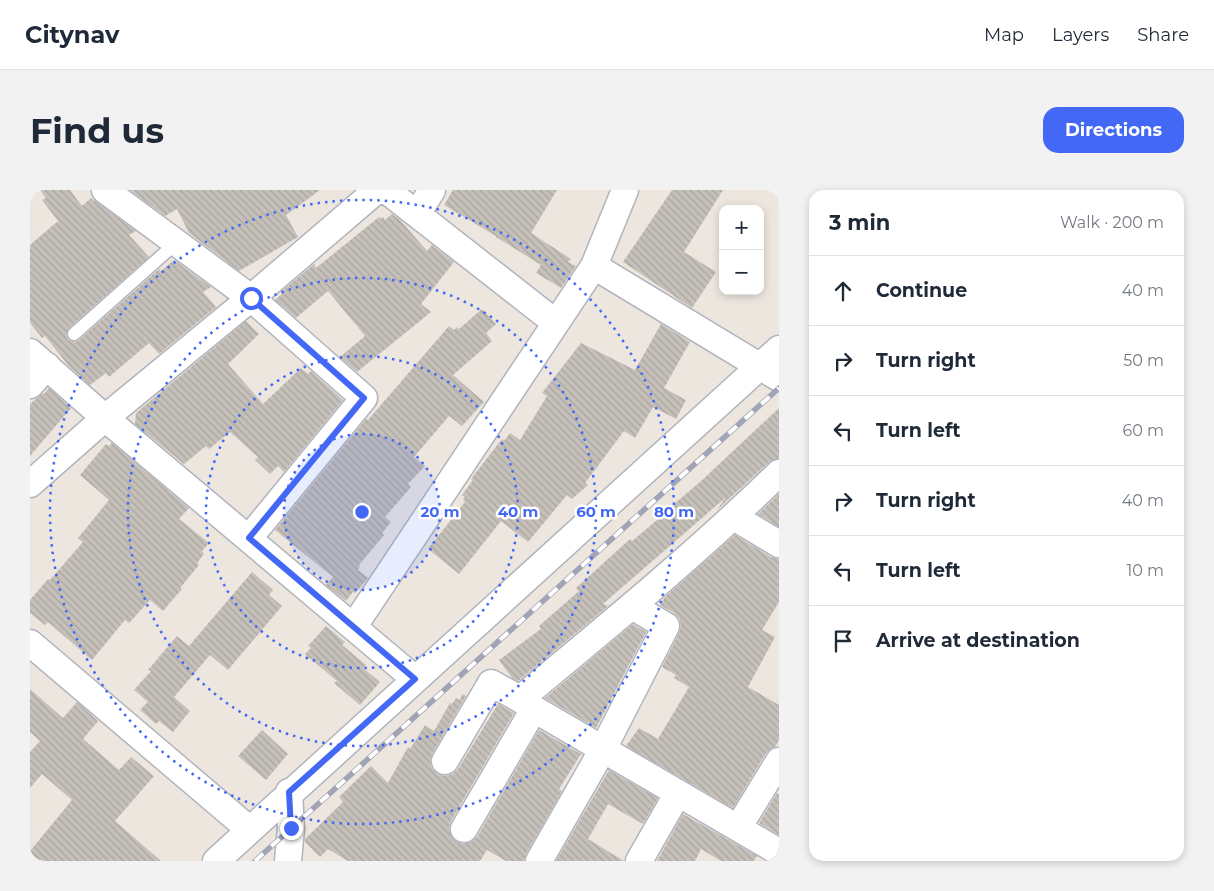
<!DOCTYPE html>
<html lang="en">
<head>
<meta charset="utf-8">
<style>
	:root { --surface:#fff; --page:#f2f2f3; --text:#1f2937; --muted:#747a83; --line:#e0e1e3; --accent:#4368f5 }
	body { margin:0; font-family:Montserrat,sans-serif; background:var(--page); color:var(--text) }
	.controls { position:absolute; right:15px; top:15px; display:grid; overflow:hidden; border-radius:10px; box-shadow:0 2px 8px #0003 }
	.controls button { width:45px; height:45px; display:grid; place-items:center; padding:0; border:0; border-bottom:1px solid var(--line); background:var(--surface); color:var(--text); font:25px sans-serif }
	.stop { position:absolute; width:15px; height:15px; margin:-11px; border:4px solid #4368f5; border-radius:50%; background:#fff }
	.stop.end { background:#4368f5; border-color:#fff; box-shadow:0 1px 5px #0008 }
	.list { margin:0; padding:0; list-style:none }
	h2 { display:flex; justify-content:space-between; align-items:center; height:65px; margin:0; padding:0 20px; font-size:21px }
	h2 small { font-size:16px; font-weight:400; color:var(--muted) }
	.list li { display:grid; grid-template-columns:32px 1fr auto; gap:15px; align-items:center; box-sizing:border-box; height:70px; padding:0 20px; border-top:1px solid var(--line) }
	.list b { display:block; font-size:19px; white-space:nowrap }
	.list em { font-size:16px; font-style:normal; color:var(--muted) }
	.icon { flex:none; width:28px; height:28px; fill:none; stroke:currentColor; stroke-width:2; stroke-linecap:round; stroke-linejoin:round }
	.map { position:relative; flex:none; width:749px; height:671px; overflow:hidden; border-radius:15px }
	header { display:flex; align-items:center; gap:30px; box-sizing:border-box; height:70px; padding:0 25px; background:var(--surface); border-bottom:1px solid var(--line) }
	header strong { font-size:24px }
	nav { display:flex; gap:28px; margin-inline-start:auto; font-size:18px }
	.intro { display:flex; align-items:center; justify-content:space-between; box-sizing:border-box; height:120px; padding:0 30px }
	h1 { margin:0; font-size:35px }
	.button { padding:12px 22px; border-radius:15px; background:var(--accent); color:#fff; font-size:18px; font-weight:700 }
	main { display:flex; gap:30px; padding:0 30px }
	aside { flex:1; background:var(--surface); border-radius:15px; box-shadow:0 2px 8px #0003 }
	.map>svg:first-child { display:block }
	.building { fill:url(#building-back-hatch) }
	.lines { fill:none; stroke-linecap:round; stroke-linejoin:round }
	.lane-casing { stroke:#b1b4be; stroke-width:15 }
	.street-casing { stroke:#b1b4be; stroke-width:29 }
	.lane { stroke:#fff; stroke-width:12 }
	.street { stroke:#fff; stroke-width:26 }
	.rail-casing { stroke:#a0a4b5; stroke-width:5.5 }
	.rail { stroke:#fff; stroke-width:4; stroke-dasharray:11; stroke-linecap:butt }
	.route { stroke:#4368f5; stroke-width:6 }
	.ring { fill:none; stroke:#4368f5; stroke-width:2.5; stroke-dasharray:2.5 5 }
	.centre { fill:#4368f5; stroke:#fff; stroke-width:2.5 }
	.ring-label { font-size:15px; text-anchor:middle; font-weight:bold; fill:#4368f5; stroke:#fff; stroke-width:5; stroke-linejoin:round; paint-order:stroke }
</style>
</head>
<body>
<header>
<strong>Citynav</strong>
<nav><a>Map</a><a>Layers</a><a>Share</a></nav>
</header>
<div class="intro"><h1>Find us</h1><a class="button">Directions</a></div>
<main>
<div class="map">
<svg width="749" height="671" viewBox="0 0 749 671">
	<defs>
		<pattern id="building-back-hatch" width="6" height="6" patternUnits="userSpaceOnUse" patternTransform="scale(1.25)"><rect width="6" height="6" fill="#c5c0b9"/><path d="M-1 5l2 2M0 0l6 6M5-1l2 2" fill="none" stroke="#a9a59f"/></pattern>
	</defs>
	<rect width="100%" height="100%" fill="#ece6de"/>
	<!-- building -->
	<path class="building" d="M10 0H40L52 16 61 8 63 11 64 10 106 41 99 45 119 67 39 138 36 145 38 150 45 152 49 150 129 79 131 81 144 70 181 97 173 102 186 117 129 164 119 153 79 187 76 183 60 195 38 175 15 146 12 148 0 133V55L28 31 12 10 16 8Z
		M100 0H290L256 25 268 47 209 81 159 43 147 19 135 26Z
		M423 0H527L501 43 541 69 538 72 546 76 531 98 506 83 511 75 466 47V46L414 15Z
		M642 0H693L654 62 686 82 662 118 593 72Z
		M362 24 370 30 397 61 402 55 424 72 391 114 401 122 327 182 310 167 335 146 298 101 266 128 245 110 252 104 251 102 284 74 286 78 349 27 351 29 353 27 355 30Z
		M452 119 466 134 456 143 462 151 423 185 454 212 432 236 419 226 384 267 395 276 378 294 381 297 355 327 361 332 352 343 354 345 329 375 330 377 328 380 338 388 325 403 323 402 316 411 296 395 303 387 245 340 336 229 338 230 419 136 424 140 427 137 429 139Z
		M216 131 229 144 198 174 233 214 271 178 278 184 281 181 313 210 254 282 248 276 240 284 225 270 228 267 200 242 179 259 176 256 154 274 105 234 106 223Z
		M631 134 660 152 634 198 656 210 646 229 623 217 605 248 594 241 555 293 558 295 542 309 537 305 498 352 471 331 429 384 398 359 435 312 433 310 435 307 432 305 443 290 441 289 472 249 474 251 480 243 490 250 517 206 512 203 551 153 605 180Z
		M19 198 41 218 0 266V214L13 203 14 204Z
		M749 218V268L739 272 687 320 695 308 573 414 578 416 488 491 482 488 469 470 511 439 509 436 549 401 546 398 600 349 602 351 645 315 644 314 670 292Z
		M82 253 159 318 149 329 179 353 172 361 174 364 167 373 169 375 150 398 152 399 133 421 120 410 99 433 95 430 62 470 18 432 15 435 0 423V410L18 389 20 390 53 352 48 348 79 310 50 285 76 254 79 256Z
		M749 304V337L728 324Z
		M705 345 741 367 749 369V412L732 440 745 447 718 497 749 515V550L745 557 736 563 703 618 596 556 609 538 628 549 659 497 644 488 646 485 632 477 649 443 651 435 649 428 644 423 630 415 635 407Z
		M222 382 243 400 239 405 252 416 198 480 180 465 144 507 160 521 143 542 129 531 126 534 110 520 118 512 104 500 121 481 118 480 147 446 159 456Z
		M603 434 616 442 566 538 515 508Z
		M296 436 315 452 312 455 336 475 333 478 350 492 330 515 304 493 307 491 275 464 281 458 278 456Z
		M0 499 33 528 47 512 68 531 53 549 89 580 101 567 124 586 85 631 131 671H0V661L42 610 12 584 0 598V562L10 551 0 542Z
		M433 504 436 506 402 564 400 571 402 578 408 584 415 586 423 584 428 579 468 514 484 523 421 631 419 638 421 646 427 652 433 654 441 652 447 647 509 540 551 564 529 599 532 601 496 664 494 671H476L457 660 450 671H318L298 659 290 667 275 652V649L313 612 309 607 341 576 358 593 378 557 380 559 395 535 404 541 420 513 422 514 426 508 429 510Z
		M232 540 258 564 236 590 208 566Z
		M579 580 628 608 613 634 578 614 558 649 594 671H526Z
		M747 603 749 605V645L729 633Z
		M653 624 727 666 724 671H691L671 659 665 671H627Z"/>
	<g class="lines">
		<defs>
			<path id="lane" d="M44 144 146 53"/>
			<path id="street" d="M75 0 221 108 334 208 219 348
				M356 0 526 133
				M595 0 564 76 749 188
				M387 24 402 0
				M0 162 75 228 385 489
				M0 195 17 176
				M0 294 75 228 221 108 347 0
				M704 327 749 354
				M324 436 564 76
				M0 453 220 640
				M490 509C578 436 667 363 749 283
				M415 571 461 493 490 509 504 519 749 662
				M708 638 749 571
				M434 639 504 519
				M186 671 749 159
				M258 671 261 638 259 602
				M509 671 573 559 636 436 602 416
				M609 671 648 603"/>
		</defs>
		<!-- lane casing -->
		<use href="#lane" class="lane-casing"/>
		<!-- street casing -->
		<use href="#street" class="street-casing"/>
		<!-- lane -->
		<use href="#lane" class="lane"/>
		<!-- street -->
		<use href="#street" class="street"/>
		<defs>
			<path id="rail" d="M225 671 749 198"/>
		</defs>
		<!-- rail casing -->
		<use href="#rail" class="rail-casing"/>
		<!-- rail -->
		<use href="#rail" class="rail"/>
	</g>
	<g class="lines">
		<!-- route -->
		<path class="route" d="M221 108 334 208 219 348 385 489 259 602 261 638"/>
	</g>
	<!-- distance rings -->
	<circle cx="332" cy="322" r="78" fill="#4368f5" fill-opacity=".12"/>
	<g class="ring">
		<circle cx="332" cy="322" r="78"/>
		<circle cx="332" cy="322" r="156"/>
		<circle cx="332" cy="322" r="234"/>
		<circle cx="332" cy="322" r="312"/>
	</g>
	<circle cx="332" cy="322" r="8" class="centre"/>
	<g class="ring-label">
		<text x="410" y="327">20 m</text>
		<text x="488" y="327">40 m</text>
		<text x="566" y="327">60 m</text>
		<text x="644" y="327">80 m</text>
	</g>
</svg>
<div class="controls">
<button>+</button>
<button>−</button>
</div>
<div class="stop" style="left:221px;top:108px"></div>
<div class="stop end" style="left:261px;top:638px"></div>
</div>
<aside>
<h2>3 min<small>Walk · 200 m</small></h2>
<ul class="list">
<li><svg class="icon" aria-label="ahead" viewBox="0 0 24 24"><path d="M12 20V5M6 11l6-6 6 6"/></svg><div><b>Continue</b></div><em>40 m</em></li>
<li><svg class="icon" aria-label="right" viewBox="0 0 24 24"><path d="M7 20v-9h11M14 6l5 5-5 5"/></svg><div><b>Turn right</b></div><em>50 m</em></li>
<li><svg class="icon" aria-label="left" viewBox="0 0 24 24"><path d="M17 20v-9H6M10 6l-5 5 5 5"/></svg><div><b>Turn left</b></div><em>60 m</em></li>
<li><svg class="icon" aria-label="right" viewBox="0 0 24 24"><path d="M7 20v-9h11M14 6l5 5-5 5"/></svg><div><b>Turn right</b></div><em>40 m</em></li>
<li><svg class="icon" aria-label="left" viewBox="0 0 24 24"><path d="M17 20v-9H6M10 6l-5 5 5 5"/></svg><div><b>Turn left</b></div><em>10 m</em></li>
<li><svg class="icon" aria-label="arrive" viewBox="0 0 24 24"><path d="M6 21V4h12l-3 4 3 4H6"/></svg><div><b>Arrive at destination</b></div></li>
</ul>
</aside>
</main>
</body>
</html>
